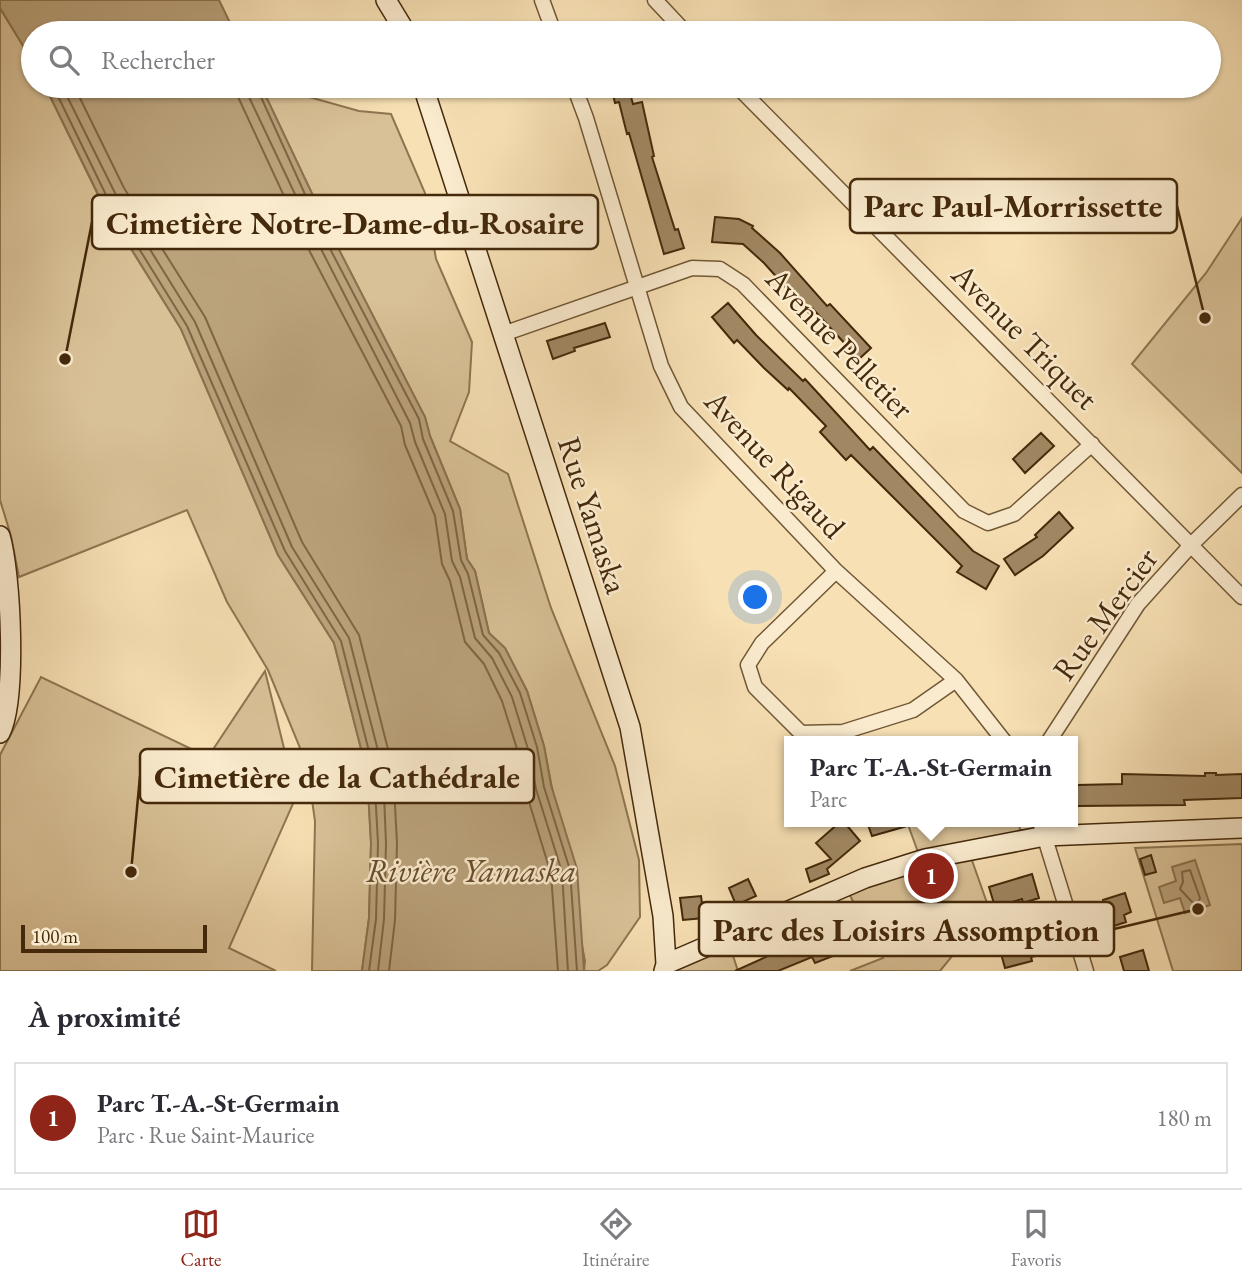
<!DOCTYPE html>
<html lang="fr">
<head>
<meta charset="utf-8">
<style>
	:root { --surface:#fff; --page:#f7f7f7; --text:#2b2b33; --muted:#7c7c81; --line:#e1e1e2; --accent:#8f2418 }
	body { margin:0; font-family:"EB Garamond",serif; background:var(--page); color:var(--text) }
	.scale { position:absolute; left:21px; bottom:18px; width:186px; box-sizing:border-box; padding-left:7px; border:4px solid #44290b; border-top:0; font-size:19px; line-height:24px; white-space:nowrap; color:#44290b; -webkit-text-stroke:5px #faebce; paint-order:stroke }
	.you { position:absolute; left:756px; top:598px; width:24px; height:24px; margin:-18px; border:5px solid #fff; border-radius:50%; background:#1a73e8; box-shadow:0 0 0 10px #1a73e833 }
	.badge { display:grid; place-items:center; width:46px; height:46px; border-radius:50%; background:var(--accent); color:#fff; font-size:23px; font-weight:700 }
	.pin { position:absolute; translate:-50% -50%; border:4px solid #fff; box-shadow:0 2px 7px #0006 }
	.popup { position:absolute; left:784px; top:736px; width:294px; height:91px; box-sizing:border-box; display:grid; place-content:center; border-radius:0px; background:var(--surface); filter:drop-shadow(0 2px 5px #0005); font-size:23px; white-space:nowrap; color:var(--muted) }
	.popup b { font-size:26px; color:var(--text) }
	.popup::after { content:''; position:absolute; left:50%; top:100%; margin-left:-14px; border:14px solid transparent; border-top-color:var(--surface) }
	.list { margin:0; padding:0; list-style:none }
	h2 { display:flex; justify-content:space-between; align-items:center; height:91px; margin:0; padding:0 28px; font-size:30px }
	h2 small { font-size:23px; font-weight:400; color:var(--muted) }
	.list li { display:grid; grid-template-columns:46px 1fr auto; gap:21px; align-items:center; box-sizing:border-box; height:112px; margin:0 14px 14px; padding:0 14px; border:2px solid var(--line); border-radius:0px }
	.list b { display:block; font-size:26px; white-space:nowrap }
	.list p { margin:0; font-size:23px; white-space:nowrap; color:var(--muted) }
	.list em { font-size:23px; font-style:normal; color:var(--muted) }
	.icon { flex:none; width:38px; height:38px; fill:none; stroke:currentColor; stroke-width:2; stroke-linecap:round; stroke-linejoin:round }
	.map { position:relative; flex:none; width:1242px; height:971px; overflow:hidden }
	.search { position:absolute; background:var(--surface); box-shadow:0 2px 5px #0004; left:21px; right:21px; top:21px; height:77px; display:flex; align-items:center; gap:18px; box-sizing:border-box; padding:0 24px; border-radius:38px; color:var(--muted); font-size:26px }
	.sheet { height:217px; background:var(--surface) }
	nav { display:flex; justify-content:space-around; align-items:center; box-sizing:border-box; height:98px; border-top:2px solid var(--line); background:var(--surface); font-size:19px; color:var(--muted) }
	nav a { display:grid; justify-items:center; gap:4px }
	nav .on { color:var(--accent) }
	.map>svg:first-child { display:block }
	.green { fill:#d9c197; stroke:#8e7551; stroke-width:2 }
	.water { fill:#baa27b; stroke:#8b724e; stroke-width:2 }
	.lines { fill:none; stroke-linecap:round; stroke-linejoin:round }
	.shore { stroke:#7f6643; stroke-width:2 }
	.building { fill:#a18863; stroke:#44290b; stroke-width:2 }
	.street-casing { stroke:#715735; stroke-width:17 }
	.secondary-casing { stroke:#44290b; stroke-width:22 }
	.street { stroke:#faebce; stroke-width:14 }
	.secondary { stroke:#faebce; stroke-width:19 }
	.labels { text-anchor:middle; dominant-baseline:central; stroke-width:5; stroke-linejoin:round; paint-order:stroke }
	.street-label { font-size:32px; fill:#44290b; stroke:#faebce }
	.water-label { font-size:33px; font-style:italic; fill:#674d2d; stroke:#faebce }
	.leader { fill:none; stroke:#44290b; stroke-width:2.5 }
	.callout-dot { fill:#44290b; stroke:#faebce; stroke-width:2.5 }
	.callout { fill:#faebce; stroke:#44290b; stroke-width:2.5 }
	.callout-label { font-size:33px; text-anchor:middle; font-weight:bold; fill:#44290b }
</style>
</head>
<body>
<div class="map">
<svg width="1242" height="971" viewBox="0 0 1242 971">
	<rect width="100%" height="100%" fill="#f7e0b4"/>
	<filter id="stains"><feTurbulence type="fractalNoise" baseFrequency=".00286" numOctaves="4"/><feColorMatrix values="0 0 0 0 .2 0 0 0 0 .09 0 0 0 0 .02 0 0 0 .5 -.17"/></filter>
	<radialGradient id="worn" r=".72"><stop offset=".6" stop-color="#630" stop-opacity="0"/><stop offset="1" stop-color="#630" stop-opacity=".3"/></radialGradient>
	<!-- green -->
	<path class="green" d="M0 8 33 62V86H45L101 201 181 329 278 555 334 643 367 772 371 843 369 918 362 971H312L315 821 307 765 268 670 227 602 187 510 19 577 11 536 0 500Z
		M261 86H270L359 111 391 114 425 193 436 259 472 342 469 392 450 441 508 474 551 608 615 766 639 860 640 917 607 965 598 971H584L585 961 544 746 527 691 505 648 489 633 475 571 467 559 460 509 430 436 425 417 334 240Z
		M1242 218V473L1132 364 1206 273Z
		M265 671 296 797 229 948 276 971H0V755L41 677 208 757Z
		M907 822H1018L1022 835 968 849 993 920 957 950 940 971H850L883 958 846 888 922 863Z
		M1242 844V971H1173L1135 848Z
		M727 937 738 971H665Z"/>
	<!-- water -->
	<path class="water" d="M0 0H219L235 33H33V62L0 8Z
		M45 86H261L334 240 425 417 430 436 460 509 467 559 475 571 489 633 505 648 527 691 544 746 551 785 577 869 584 971H362L369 918 371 843 367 772 334 643 278 555 181 329 101 200Z
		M1195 860 1210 905 1185 913 1180 898 1164 903 1159 887 1176 881 1172 867Z"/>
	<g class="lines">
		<!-- shore -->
		<path class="shore" d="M53 86 107 197 187 326 285 551 341 641 374 771 378 843 376 919 369 971
			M62 86 115 193 195 322 292 547 349 638 383 770 386 843 384 919 378 971
			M74 86 124 188 205 317 302 542 359 635 393 769 397 843 395 920 389 971
			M236 86 239 99 310 252 401 426 405 445 435 516 442 564 450 581 465 642 484 664 502 701 518 752 526 792 551 874 558 971
			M247 86 248 95 320 247 410 423 415 442 445 514 452 561 460 577 475 638 492 658 512 697 528 749 536 789 562 872 568 971
			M256 86 327 243 419 419 423 439 453 511 461 560 468 574 483 635 499 653 520 693 537 747 544 787 570 870 577 971
			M1190 870 1200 898 1199 901 1193 903 1180 889 1183 882 1182 872Z"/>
	</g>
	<!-- building -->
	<path class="building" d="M611 86H628L633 104 642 102 654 156 652 157 675 230 678 229 684 248 664 254 629 133 627 134 619 102 615 103Z
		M715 217 739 219 753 226 752 228 780 253 827 306 830 304 871 348 859 359 813 309 809 313 764 263 743 244 712 242Z
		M728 303 756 335 803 381 805 379 870 450 873 447 973 551 999 566 986 589 957 572 962 566 851 455 846 460 820 432 826 426 789 388 788 390 764 368 737 340 734 343 712 317Z
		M605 323 610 337 574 348 575 351 553 359 547 341Z
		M1041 433 1054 446 1025 473 1013 459Z
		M1059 512 1073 528 1043 556 1015 575 1004 559 1037 537 1035 535Z
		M1205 773H1216V775L1242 774V798L1184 800 1185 805 1077 806V785L1122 784V774L1205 776Z
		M840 822H844L860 841 827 869 829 874 810 882 806 869 831 859 816 843Z
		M867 822H913L914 824 872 836Z
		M1151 855 1156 872 1145 875 1140 859Z
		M1032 874 1039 898 1023 903 1022 899 995 907 989 887Z
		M748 879 756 896 736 905 729 888Z
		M1125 893 1131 912 1124 915 1126 922 1111 927 1103 900Z
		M701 896 704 918 683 920 680 898Z
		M856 916 869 942 815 963 812 957 778 971H735Z
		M1051 923 1057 951 1031 957 1032 961 1005 968 1000 950 1019 945 1017 938 1034 932 1033 927Z
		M1143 950 1149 971H1124L1120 957Z"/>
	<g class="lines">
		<defs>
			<path id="street" d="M542 0 554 33
				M655 0 686 33
				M574 86 586 118 661 366 681 407 836 571 956 680 1004 741
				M737 86 1242 597
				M503 334 692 268 720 269 743 284 964 511 988 523 1014 514 1092 444
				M836 571 762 643 748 665 755 687 801 733 843 732 913 710 956 680
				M1049 741 1138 604 1192 544 1242 495
				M1040 822 1086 971"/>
			<path id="secondary" d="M386 0 406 33
				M423 86 630 727 663 916 666 964 664 971
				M0 536C11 573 17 700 0 733
				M666 964 865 878 925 859 1045 836 1242 828"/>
		</defs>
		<!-- street casing -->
		<use href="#street" class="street-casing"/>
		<!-- secondary casing -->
		<use href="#secondary" class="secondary-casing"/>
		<!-- street -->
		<use href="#street" class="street"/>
		<!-- secondary -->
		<use href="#secondary" class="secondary"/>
	</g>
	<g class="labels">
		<!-- street labels -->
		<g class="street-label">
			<text transform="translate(1025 336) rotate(45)">Avenue Triquet</text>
			<text transform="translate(840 343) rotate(46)">Avenue Pelletier</text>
			<text transform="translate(775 464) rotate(47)">Avenue Rigaud</text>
			<text transform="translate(593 515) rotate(72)">Rue Yamaska</text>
			<text transform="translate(1105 614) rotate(-54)">Rue Mercier</text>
		</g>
		<!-- water labels -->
		<g class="water-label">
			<text x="471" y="870">Rivière Yamaska</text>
		</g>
	</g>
	<!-- callouts -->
	<path class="leader" d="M1205 318L1177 206M65 359L92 222M131 872L140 776M1198 909L1114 929"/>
	<g class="callout-dot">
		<circle cx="1205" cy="318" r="7"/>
		<circle cx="65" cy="359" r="7"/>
		<circle cx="131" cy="872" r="7"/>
		<circle cx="1198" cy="909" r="7"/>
	</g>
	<g class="callout">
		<rect x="850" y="179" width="327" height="54" rx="7"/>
		<rect x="92" y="195" width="506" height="54" rx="7"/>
		<rect x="140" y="749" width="394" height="54" rx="7"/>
		<rect x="699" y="902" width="415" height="54" rx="7"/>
	</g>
	<g class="callout-label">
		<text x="1013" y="217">Parc Paul-Morrissette</text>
		<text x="345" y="234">Cimetière Notre-Dame-du-Rosaire</text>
		<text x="337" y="788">Cimetière de la Cathédrale</text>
		<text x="906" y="941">Parc des Loisirs Assomption</text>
	</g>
	<rect width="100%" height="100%" filter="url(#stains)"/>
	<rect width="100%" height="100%" fill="url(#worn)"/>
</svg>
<div class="scale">100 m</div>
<div class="you"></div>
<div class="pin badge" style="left:931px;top:876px">1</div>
<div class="popup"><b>Parc T.-A.-St-Germain</b>Parc</div>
<div class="search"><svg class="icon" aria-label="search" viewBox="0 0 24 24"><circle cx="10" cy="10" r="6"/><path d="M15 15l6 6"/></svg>Rechercher</div>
</div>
<section class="sheet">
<h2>À proximité<small></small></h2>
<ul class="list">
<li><span class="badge">1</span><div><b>Parc T.-A.-St-Germain</b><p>Parc · Rue Saint-Maurice</p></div><em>180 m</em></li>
</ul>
</section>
<nav>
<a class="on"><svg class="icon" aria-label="map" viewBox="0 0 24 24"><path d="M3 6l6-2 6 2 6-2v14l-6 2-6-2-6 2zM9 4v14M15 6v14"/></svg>Carte</a>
<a><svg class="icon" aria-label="directions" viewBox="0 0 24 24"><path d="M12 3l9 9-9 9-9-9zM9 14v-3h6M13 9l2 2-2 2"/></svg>Itinéraire</a>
<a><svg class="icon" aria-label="saved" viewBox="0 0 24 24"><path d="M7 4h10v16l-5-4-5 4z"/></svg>Favoris</a>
</nav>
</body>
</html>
